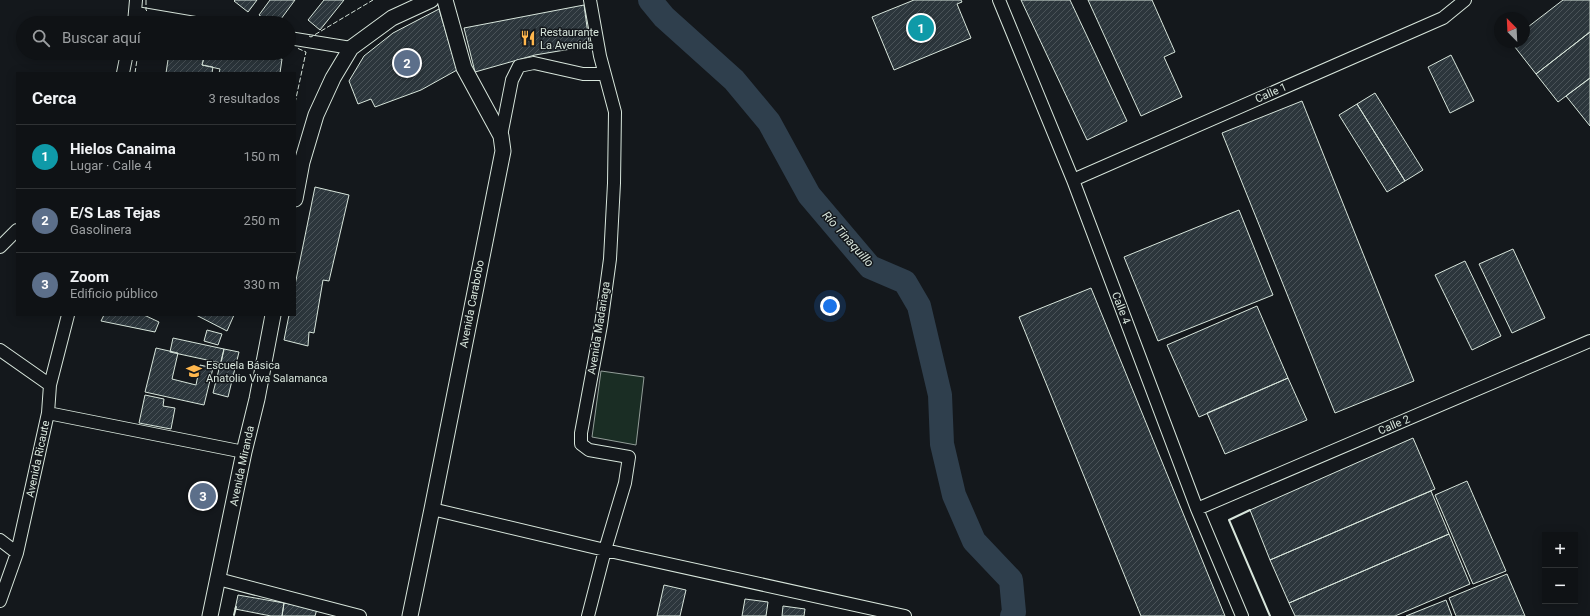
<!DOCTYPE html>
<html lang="es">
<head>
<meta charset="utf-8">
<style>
	:root { --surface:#0f1215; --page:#1d2022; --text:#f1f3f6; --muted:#9b9ea0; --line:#2f3234; --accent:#d93025 }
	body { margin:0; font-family:Roboto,sans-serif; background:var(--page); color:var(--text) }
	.controls { position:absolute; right:12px; bottom:12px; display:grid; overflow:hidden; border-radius:0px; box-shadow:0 2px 10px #0003 }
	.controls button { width:36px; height:36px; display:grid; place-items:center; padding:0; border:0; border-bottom:1px solid var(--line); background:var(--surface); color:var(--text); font:20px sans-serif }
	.compass { position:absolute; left:1494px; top:12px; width:36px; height:36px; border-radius:50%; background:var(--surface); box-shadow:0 2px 10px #0003; rotate:336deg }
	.you { position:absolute; left:830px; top:306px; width:14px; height:14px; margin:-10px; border:3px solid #fff; border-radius:50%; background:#1a73e8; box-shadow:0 0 0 6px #1a73e833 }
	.badge { display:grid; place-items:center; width:26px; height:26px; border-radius:50%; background:var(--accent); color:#fff; font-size:13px; font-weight:700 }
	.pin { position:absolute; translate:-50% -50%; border:2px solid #fff; box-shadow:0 1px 4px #0006 }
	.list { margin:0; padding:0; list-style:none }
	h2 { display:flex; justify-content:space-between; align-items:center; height:52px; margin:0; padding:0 16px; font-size:17px }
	h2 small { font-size:13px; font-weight:400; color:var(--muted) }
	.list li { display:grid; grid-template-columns:26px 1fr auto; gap:12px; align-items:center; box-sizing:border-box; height:64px; padding:0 16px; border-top:1px solid var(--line) }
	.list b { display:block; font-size:15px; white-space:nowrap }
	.list p { margin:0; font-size:13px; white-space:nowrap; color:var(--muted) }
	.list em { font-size:13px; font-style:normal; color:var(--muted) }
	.icon { flex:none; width:22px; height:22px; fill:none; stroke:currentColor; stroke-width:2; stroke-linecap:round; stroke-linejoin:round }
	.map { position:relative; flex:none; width:1590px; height:616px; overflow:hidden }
	.search { position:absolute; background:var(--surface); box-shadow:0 2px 10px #0003; left:16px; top:16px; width:280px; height:44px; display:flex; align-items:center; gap:10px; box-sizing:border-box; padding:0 14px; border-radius:22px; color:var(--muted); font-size:15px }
	.panel { position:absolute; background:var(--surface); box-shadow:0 2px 10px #0003; left:16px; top:72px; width:280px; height:244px; border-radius:0px }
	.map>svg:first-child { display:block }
	.pitch { fill:#1a2d24; stroke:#939e99 }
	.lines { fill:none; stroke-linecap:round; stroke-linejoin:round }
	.river { stroke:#2f3f4d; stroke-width:24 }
	.building { fill:url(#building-hatch); stroke:#d8e6dc }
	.minor-casing { stroke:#d8e6dc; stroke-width:14 }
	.tertiary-casing { stroke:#d8e6dc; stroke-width:17 }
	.minor { stroke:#14181c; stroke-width:12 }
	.tertiary { stroke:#14181c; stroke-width:15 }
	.fence { stroke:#d8e6dc; stroke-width:1; stroke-dasharray:5 2; stroke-linecap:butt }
	.wall { stroke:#d8e6dc; stroke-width:2 }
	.labels { text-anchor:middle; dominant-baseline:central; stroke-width:3; stroke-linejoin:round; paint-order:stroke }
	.poi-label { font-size:11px; fill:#d8e6dc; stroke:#14181c; text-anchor:start }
	.street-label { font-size:11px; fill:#d8e6dc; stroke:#14181c }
	.water-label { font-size:12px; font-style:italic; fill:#d8e6dc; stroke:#14181c }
</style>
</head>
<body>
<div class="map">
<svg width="1590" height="616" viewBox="0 0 1590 616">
	<defs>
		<pattern id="building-hatch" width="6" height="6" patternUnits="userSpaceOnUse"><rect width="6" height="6" fill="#2c363c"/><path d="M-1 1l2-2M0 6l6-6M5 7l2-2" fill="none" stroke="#4a5358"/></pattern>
	</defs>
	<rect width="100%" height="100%" fill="#14181c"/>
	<!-- pitch -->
	<path class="pitch" d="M601 371 644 377 636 445 592 437Z"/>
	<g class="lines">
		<!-- river -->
		<path class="river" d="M650 0 664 17 734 80 769 122 809 195 870 267 905 282 919 306 940 395 942 444 954 495 974 541 1011 580 1014 612 1012 616"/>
	</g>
	<!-- building -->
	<path class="building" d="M235 0H257L248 12 234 1Z
		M270 0H295L278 23H270L259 15Z
		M324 0H344L320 30 308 20Z
		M914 0H961L962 2 957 4 971 38 894 70 872 17Z
		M1021 0H1070L1127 121 1087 140Z
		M1088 0H1152L1175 52 1164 57 1182 97 1141 116Z
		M1563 0H1590V32L1536 74 1511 42H1524V30Z
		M584 5 590 49H571L535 55 475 72 464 28Z
		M439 9 457 70 421 90 375 107 371 99 358 104 349 81 364 56 393 33Z
		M1590 32V78L1558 102 1536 74Z
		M169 53H197L205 54 202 65 213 67 212 73H166Z
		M205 53H242L282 59 280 73H219L220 69 202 65Z
		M1451 55 1474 101 1450 113 1428 67Z
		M1590 78V126L1566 96Z
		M1375 93 1423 170 1405 181 1357 104Z
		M1302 101 1414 381 1335 413 1222 133Z
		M1357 104 1405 181 1387 192 1339 115Z
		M315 187 349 195 329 281 323 280 314 333 309 332 308 346 284 340 289 315H295V285Z
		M1239 210 1273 295 1158 341 1124 257Z
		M1513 249 1545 318 1512 333 1479 264Z
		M1465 261 1501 336 1472 350 1435 275Z
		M1091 288 1225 616H1141L1019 317Z
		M1257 306 1288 378 1199 417 1167 345Z
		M104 315H144L159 322 155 332 101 321Z
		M196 315H234L227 331Z
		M207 330 222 334 218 345 204 341Z
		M173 338 224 349 221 363 170 352Z
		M156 348 178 353 172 379 196 385 200 365 213 368 204 405 145 392Z
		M224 349 239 352 228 397 213 393Z
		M1288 378 1307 420 1225 454 1207 413Z
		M145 395 164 399 163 406 175 408 171 429 139 423Z
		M1413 438 1435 489 1270 560 1250 510Z
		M1467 481 1506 571 1473 584 1435 495Z
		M1431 491 1449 534 1289 603 1270 560Z
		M1449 534 1470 584 1395 616H1295L1289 603Z
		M1507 574 1525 616H1456L1449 598Z
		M664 585 686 590 680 616H657Z
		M238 595 284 603 282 616H271L235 609Z
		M745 599 768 602 766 616H742Z
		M1446 600 1452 616H1406Z
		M284 603 317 609 315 616H282Z
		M783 606 805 609 804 616H782Z"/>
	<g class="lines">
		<defs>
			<path id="minor" d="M999 0 1073 180 1197 509 1242 616
				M136 13 195 23
				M134 23 136 0
				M289 38 351 48
				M123 73 127 53
				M501 136 512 80 519 66 534 63 583 74H604
				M1073 180 1443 18 1465 0
				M0 247 17 230
				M0 350 50 385
				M48 413 244 452
				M432 509 605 550 905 616
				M1197 509 1590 341
				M0 540 17 553
				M218 579 360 616
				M0 601 17 553 48 413 50 385 68 315
				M588 616 605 550 625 483 629 457 589 450 581 444V433L601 325 610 259 614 183 615 112 600 56 590 0"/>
			<path id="tertiary" d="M295 199 302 162 316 115 333 78 351 48 392 18 431 0
				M210 616 244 452 257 399 273 315
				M410 616 432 509 503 151 501 136 464 68 445 0"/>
		</defs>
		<!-- minor casing -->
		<use href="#minor" class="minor-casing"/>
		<!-- tertiary casing -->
		<use href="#tertiary" class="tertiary-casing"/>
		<!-- minor -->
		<use href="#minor" class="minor"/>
		<!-- tertiary -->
		<use href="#tertiary" class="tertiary"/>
		<!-- fence -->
		<path class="fence" d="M146 0V10L147 11
			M197 18 225 23
			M309 36 311 37 373 0
			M135 73 138 53
			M295 103 306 52 297 48"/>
		<!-- wall -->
		<path class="wall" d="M1250 510 1229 520 1270 616
			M234 615 236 607"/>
	</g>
	<!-- icons -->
	<defs>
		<symbol id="restaurant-bare" viewBox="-9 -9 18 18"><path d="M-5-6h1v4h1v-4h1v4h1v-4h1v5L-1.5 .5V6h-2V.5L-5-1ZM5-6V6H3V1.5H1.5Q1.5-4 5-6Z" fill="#ffb74d" stroke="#14181c" stroke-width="2.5" paint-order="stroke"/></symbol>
		<symbol id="school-bare" viewBox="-9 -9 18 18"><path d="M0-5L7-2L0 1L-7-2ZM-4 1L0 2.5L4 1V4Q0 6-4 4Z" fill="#ffb74d" stroke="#14181c" stroke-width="2.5" paint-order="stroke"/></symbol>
	</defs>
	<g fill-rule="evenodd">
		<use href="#restaurant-bare" x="517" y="27" width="22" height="22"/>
		<use href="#school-bare" x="183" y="360" width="22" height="22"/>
	</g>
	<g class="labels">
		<!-- poi labels -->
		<g class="poi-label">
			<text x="540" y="32">Restaurante<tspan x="540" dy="13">La Avenida</tspan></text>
			<text x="206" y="365">Escuela Básica<tspan x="206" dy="13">Anatolio Viva Salamanca</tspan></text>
		</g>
		<!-- street labels -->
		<g class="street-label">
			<text transform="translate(1271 93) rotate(-24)">Calle 1</text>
			<text transform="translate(472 304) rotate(-79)">Avenida Carabobo</text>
			<text transform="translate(1121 308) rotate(69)">Calle 4</text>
			<text transform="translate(599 328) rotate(-81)">Avenida Madariaga</text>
			<text transform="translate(1394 425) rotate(-23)">Calle 2</text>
			<text transform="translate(38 459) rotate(-78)">Avenida Ricaute</text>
			<text transform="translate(242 466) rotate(-78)">Avenida Miranda</text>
		</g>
		<!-- water labels -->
		<g class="water-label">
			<text transform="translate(848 239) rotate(48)">Río Tinaquillo</text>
		</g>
	</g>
</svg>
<div class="controls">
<button>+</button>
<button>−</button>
</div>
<svg class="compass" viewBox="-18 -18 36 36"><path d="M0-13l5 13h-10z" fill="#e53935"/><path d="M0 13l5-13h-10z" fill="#9b9ea0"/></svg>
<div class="you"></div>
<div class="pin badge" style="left:921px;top:28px;background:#0f9aa8">1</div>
<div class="pin badge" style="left:407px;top:63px;background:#5c6f8a">2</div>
<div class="pin badge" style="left:203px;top:496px;background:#5c6f8a">3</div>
<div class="search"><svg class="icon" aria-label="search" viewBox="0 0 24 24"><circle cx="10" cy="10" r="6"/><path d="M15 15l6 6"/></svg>Buscar aquí</div>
<section class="panel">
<h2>Cerca<small>3 resultados</small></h2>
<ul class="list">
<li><span class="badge" style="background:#0f9aa8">1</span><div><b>Hielos Canaima</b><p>Lugar · Calle 4</p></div><em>150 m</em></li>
<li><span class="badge" style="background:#5c6f8a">2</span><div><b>E/S Las Tejas</b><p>Gasolinera</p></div><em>250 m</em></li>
<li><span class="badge" style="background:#5c6f8a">3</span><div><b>Zoom</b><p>Edificio público</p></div><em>330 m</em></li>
</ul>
</section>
</div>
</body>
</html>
